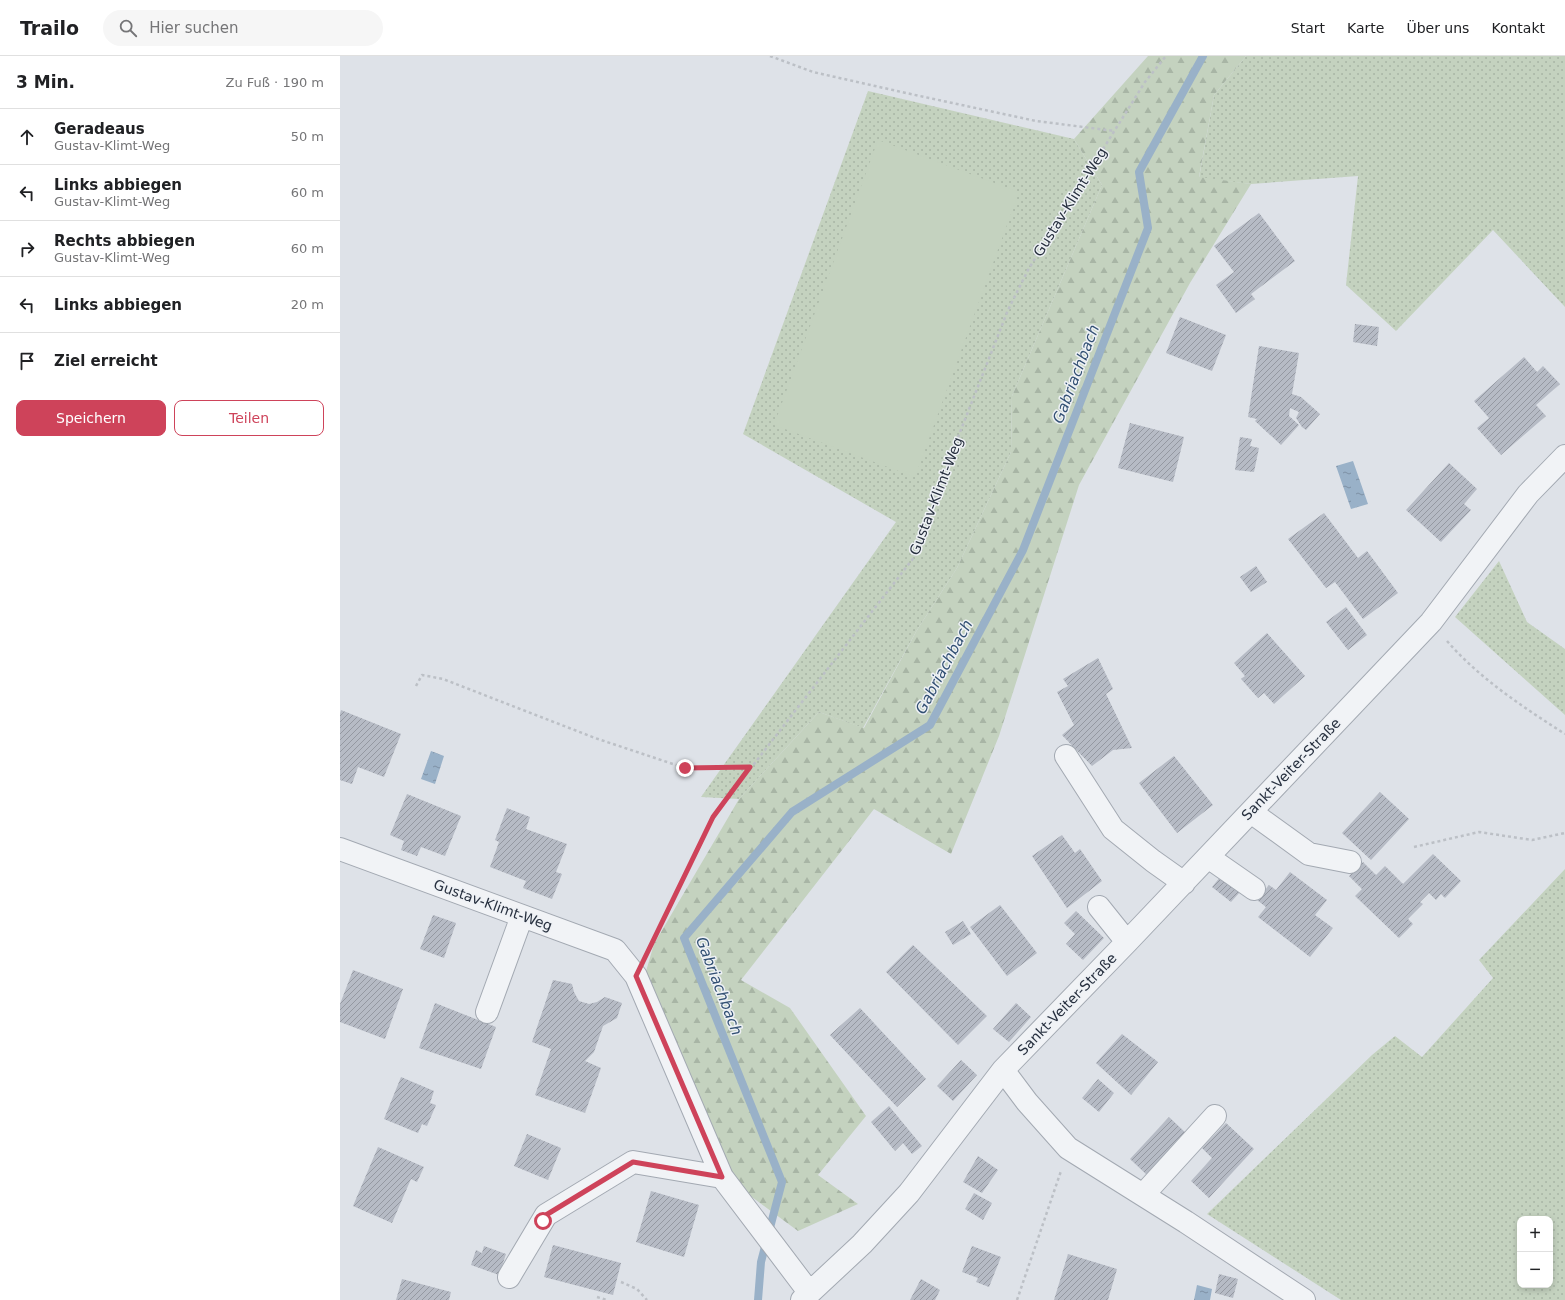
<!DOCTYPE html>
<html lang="de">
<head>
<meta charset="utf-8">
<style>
	:root { --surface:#fff; --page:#f6f6f6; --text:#202124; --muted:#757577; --line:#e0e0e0; --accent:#ce435a }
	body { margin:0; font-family:"DejaVu Sans",sans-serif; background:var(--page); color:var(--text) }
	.controls { position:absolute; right:12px; bottom:12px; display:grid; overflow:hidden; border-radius:8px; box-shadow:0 2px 6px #0003 }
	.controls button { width:36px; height:36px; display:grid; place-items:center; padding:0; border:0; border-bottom:1px solid var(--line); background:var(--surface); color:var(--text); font:20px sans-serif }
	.stop { position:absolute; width:12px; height:12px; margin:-9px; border:3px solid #ce435a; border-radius:50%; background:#fff }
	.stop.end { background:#ce435a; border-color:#fff; box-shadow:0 1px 4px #0008 }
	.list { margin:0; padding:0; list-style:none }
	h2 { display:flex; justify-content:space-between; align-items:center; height:52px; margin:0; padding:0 16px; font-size:17px }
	h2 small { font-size:13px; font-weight:400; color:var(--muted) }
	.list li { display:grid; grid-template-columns:26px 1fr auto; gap:12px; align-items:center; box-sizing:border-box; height:56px; padding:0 16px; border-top:1px solid var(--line) }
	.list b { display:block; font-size:15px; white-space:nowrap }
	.list p { margin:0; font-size:13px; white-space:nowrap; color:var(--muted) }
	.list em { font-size:13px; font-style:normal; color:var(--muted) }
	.actions { display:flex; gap:8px; padding:12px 16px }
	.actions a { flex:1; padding:9px 0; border:1px solid var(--accent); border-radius:8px; text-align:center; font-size:14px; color:var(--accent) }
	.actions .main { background:var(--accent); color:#fff }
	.icon { flex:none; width:22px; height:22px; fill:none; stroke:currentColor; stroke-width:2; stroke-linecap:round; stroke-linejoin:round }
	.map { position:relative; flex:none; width:1225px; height:1244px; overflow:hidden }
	header { display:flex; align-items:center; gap:24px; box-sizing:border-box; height:56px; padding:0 20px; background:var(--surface); border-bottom:1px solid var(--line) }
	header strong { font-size:19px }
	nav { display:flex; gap:22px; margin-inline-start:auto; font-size:14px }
	.search { width:280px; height:36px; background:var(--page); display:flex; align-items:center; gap:10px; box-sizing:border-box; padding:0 14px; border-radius:22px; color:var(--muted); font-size:15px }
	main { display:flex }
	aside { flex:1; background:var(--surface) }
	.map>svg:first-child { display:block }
	.grass { fill:url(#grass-dots); fill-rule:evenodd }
	.forest { fill:url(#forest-firs) }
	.park { fill:#c4d2bf }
	.water { fill:url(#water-ripples) }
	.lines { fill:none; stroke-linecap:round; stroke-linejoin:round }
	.stream { stroke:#99b1c8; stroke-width:8 }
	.building { fill:url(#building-hatch) }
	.minor-casing { stroke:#a3a9b2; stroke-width:24 }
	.path { stroke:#bcc0c6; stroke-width:2.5; stroke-dasharray:3 3; stroke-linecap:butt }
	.minor { stroke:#f1f3f6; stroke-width:22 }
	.route { stroke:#ce435a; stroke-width:5 }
	.labels { text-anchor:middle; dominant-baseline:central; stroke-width:3; stroke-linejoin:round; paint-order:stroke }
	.street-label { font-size:14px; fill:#27303f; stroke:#eef1f5 }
	.water-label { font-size:15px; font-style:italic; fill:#325073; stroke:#eef1f5 }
</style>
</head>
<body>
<header>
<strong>Trailo</strong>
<div class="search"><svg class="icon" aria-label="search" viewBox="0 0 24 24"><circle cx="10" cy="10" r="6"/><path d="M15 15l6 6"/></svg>Hier suchen</div>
<nav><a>Start</a><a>Karte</a><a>Über uns</a><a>Kontakt</a></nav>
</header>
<main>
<aside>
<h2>3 Min.<small>Zu Fuß · 190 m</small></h2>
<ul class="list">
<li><svg class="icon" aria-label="ahead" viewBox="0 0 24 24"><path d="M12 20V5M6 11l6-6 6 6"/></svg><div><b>Geradeaus</b><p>Gustav-Klimt-Weg</p></div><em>50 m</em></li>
<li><svg class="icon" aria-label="left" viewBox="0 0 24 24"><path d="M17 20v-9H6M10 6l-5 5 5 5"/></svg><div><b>Links abbiegen</b><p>Gustav-Klimt-Weg</p></div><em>60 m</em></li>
<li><svg class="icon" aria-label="right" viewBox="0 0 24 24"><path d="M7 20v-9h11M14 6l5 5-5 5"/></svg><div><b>Rechts abbiegen</b><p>Gustav-Klimt-Weg</p></div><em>60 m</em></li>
<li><svg class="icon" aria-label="left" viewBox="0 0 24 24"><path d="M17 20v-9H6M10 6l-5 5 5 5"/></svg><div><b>Links abbiegen</b></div><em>20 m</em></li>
<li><svg class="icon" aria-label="arrive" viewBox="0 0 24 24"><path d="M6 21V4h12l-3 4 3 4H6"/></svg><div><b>Ziel erreicht</b></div></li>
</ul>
<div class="actions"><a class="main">Speichern</a><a>Teilen</a></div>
</aside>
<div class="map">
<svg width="1225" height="1244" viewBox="0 0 1225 1244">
	<defs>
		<pattern id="grass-dots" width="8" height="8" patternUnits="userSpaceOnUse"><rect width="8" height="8" fill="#c4d2bf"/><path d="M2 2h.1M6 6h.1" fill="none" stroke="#a8b5a5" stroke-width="1.8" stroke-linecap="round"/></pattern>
		<pattern id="forest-firs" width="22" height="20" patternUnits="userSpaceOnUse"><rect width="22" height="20" fill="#c4d2bf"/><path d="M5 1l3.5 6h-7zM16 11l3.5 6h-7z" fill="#a8b5a5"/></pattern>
		<pattern id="water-ripples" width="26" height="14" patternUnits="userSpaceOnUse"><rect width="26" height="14" fill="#99b1c8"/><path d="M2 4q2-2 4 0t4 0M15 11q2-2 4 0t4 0" fill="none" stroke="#7d90a4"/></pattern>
		<pattern id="building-hatch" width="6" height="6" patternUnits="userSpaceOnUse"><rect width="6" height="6" fill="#b6bbc5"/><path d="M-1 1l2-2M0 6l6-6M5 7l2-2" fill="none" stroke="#9498a1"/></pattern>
	</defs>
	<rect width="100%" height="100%" fill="#dee2e8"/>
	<!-- grass -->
	<path class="grass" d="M906 0H1225V251L1153 174 1056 275 1006 229 1018 120 911 128 859 122 874 39Z
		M528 35 734 83 762 129 672 340 671 396 617 512 577 574 523 672 479 656 399 743 361 741 556 466 403 378Z
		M1159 505 1187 566 1225 593V659L1115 561Z
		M1225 813V1244H1001L867 1158 1032 999 1055 980 1082 1001 1153 922 1139 904ZM1180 1163H1210V1229H1180Z"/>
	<!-- forest -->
	<path class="forest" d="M808 0H906L874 39 859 121 911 128 850 227 739 429 659 680 611 798 534 753 401 924 450 952 526 1060 478 1119 518 1148 458 1175 397 1130 304 922 314 888 399 743 479 656 524 672 577 574 617 512 671 396 672 340 762 129 734 83Z"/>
	<!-- park -->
	<path class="park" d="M538 84 679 136 575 421 434 369Z"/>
	<!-- water -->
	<path class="water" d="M1013 405 1028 448 1011 453 996 410Z
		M91 695 104 700 95 728 81 723Z
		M857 1229 872 1233 870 1244H854Z"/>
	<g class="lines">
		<!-- stream -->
		<path class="stream" d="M418 1244 421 1206 442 1126 344 882 452 756 590 669 683 494 808 172 799 116 863 0"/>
	</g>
	<!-- building -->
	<path class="building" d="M919 157 955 205 911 238 915 243 896 257 876 229 894 216 874 190Z
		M840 261 886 279 872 315 826 297Z
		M1015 268 1039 271 1037 290 1013 286Z
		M919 290 959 297 952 338 961 341 980 358 966 374 962 371 956 362 959 356 950 352 949 360 959 369 941 389 915 365 917 363 908 361Z
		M1184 301 1197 316 1203 310 1220 328 1196 349 1206 360 1161 399 1137 372 1149 362 1134 345Z
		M790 367 844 381 833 426 778 412Z
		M900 381 912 383 910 390 919 392 914 416 895 414Z
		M1109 407 1137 433 1124 448 1131 454 1101 486 1066 454Z
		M984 457 1018 502 1027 495 1058 537 1023 563 995 526 986 532 948 483Z
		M916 510 927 526 911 536 900 521Z
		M1006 551 1027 579 1008 594 986 566Z
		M927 577 965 620 934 648 924 637 918 642 901 623 905 620 894 607Z
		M758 602 773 633 766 638 792 692 773 694 752 710 722 679 734 669 717 636 728 630 723 623Z
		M1 654 61 678 44 721 18 711 12 728 0 724V658Z
		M834 700 873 749 837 777 799 727Z
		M1040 736 1069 763 1031 804 1002 777Z
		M67 738 121 760 105 800 81 791 77 800 61 794 64 785 50 779Z
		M167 752 190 761 186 773 227 788 216 816 222 818 212 843 183 832 186 825 150 811 159 786 155 784Z
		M722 779 735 797 740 793 762 825 727 852 692 800Z
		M1093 798 1121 825 1105 842 1101 838 1096 844 1089 837 1080 846 1083 848 1068 863 1073 868 1059 882 1015 840 1022 833 1009 820 1023 806 1036 819 1045 810 1063 828Z
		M950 816 987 844 975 859 993 872 970 901 918 861 926 851 917 844 929 829 936 834Z
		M881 820 900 836 891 846 872 831Z
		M660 849 697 897 667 920 630 871Z
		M736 855 764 882 743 904 726 888 735 878 724 867Z
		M93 859 116 867 104 902 80 893Z
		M623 865 631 878 613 889 605 876Z
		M573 889 647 960 618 989 546 916Z
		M13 914 63 933 45 983 0 966V948Z
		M213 924 232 928 234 936 239 945 249 948 257 946 265 941 282 947 277 962 263 970 254 996 245 1005 261 1012 245 1057 195 1039 211 993 192 986Z
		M95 947 156 971 141 1013 79 992Z
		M676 947 691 961 669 986 653 973Z
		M520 952 586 1023 557 1051 490 979Z
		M782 978 818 1006 791 1039 756 1007Z
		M621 1004 637 1019 613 1045 597 1030Z
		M61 1021 94 1035 90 1047 96 1049 87 1070 82 1068 78 1077 44 1063Z
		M758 1023 774 1037 759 1056 742 1042Z
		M549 1050 582 1090 572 1098 563 1087 555 1095 531 1066Z
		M829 1061 848 1079 808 1120 790 1103Z
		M886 1067 914 1093 869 1142 851 1125 872 1102 862 1092Z
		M187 1078 221 1092 208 1124 174 1110Z
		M38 1091 84 1111 77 1126 71 1123 52 1167 13 1150Z
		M638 1100 658 1114 642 1137 623 1126Z
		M311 1135 359 1149 344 1201 296 1186Z
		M634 1137 652 1147 643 1164 625 1153Z
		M213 1189 281 1207 273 1239 204 1221Z
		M144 1190 166 1198 159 1219 131 1209 136 1194 142 1197Z
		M632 1190 661 1201 649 1231 636 1226 638 1222 622 1216Z
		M728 1198 777 1213 768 1244H714Z
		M879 1218 898 1223 893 1242 875 1237Z
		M62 1223 111 1236 109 1244H56Z
		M581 1223 600 1234 595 1244H570Z"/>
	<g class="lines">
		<defs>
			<path id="minor" d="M726 700 773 773 813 805 844 827
				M911 756 969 798 1010 806
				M0 793 275 894 296 920 382 1121 469 1236
				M868 801 914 833
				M759 851 787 886
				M147 956 182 860
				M663 1014 687 1046 728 1092 846 1166 964 1244
				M803 1139 875 1060
				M169 1221 206 1159 293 1106 382 1121
				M462 1244 522 1188 569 1137 663 1014 787 886 1091 566 1188 438 1225 400"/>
		</defs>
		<!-- minor casing -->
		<use href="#minor" class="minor-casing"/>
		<!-- path -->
		<path class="path" d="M430 0 473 16 566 37 696 65 775 75
			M1107 585C1140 623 1183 651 1225 678
			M76 630 82 619 103 623 255 682 345 712 410 711
			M1074 791 1139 776 1192 784 1225 777
			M308 896 373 761 575 500 589 455 668 254 688 214 713 173 805 26 826 0
			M281 1226 297 1233 307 1244
			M257 1241 267 1244
			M677 1244 721 1115"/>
		<!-- minor -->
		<use href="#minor" class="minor"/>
	</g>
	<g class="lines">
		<!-- route -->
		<path class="route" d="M203 1165 206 1159 293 1106 382 1121 296 920 373 761 410 711 345 712"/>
	</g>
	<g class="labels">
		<!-- street labels -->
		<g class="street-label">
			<text transform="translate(730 146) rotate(-58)">Gustav-Klimt-Weg</text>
			<text transform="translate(596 440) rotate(-69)">Gustav-Klimt-Weg</text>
			<text transform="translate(951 713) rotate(-46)">Sankt-Veiter-Straße</text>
			<text transform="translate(153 849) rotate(20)">Gustav-Klimt-Weg</text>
			<text transform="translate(727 948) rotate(-46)">Sankt-Veiter-Straße</text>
		</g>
		<!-- water labels -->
		<g class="water-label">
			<text transform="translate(736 318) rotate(-69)">Gabriachbach</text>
			<text transform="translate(604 611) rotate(-62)">Gabriachbach</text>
			<text transform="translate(379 930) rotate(69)">Gabriachbach</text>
		</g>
	</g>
</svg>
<div class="controls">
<button>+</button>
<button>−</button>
</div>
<div class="stop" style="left:203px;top:1165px"></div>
<div class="stop end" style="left:345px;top:712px"></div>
</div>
</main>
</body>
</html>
